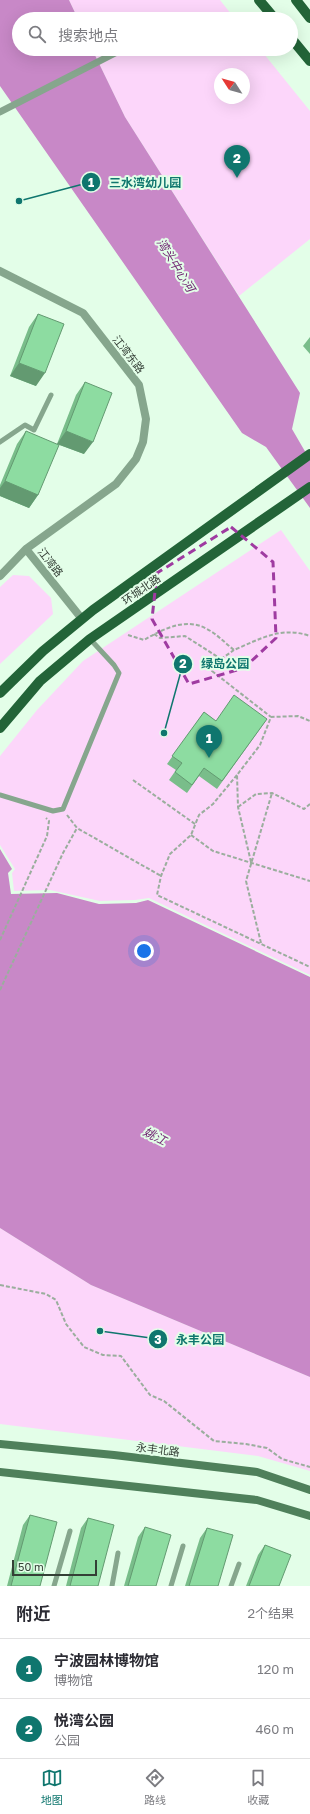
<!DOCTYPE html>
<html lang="zh">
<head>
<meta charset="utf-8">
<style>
	:root { --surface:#fff; --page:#f2f2f3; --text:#2b2b33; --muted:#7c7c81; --line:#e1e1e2; --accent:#0f766e }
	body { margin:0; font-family:"Golos Text","Noto Sans SC",sans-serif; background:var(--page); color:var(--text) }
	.compass { position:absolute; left:214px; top:68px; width:36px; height:36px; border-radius:50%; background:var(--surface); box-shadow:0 4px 16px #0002; rotate:306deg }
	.scale { position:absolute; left:12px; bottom:10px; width:85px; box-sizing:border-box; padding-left:4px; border:2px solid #343f36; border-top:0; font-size:11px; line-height:14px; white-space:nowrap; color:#343f36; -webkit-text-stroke:3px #e3fee8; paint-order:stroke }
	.you { position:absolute; left:144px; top:951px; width:14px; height:14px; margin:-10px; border:3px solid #fff; border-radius:50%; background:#1a73e8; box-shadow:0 0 0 6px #1a73e833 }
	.badge { display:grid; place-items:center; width:26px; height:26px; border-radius:50%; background:var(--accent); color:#fff; font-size:13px; font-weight:700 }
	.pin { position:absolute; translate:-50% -33px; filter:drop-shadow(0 1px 2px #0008) }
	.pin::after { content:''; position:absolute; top:21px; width:14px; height:12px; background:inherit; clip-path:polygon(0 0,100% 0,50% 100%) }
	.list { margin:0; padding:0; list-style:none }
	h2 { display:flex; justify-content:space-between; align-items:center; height:52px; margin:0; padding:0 16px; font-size:17px }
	h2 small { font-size:13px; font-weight:400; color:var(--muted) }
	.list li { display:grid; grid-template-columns:26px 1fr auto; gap:12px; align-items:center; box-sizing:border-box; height:60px; padding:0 16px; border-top:1px solid var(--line) }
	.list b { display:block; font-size:15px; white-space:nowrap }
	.list p { margin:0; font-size:13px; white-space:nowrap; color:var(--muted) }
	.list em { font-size:13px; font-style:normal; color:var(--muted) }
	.icon { flex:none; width:22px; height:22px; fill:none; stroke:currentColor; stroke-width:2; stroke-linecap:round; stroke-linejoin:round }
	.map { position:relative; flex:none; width:310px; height:1586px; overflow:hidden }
	.search { position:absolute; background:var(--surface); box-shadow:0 4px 16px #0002; left:12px; right:12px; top:12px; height:44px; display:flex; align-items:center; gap:10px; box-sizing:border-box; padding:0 14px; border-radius:22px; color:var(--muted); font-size:15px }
	.sheet { height:172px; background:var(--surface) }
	nav { display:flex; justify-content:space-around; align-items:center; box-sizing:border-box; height:56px; border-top:1px solid var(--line); background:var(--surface); font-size:11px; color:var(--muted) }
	nav a { display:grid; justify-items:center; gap:2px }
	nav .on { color:var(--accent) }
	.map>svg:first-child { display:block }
	.green { fill:#fcd6fa; fill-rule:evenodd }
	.water { fill:#c888c7 }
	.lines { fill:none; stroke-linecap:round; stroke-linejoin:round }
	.path { stroke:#9aae9d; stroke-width:2; stroke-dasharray:4 2; stroke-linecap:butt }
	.service { stroke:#86a68d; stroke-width:5 }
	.pedestrian { stroke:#86a68d; stroke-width:7 }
	.tertiary { stroke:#86a68d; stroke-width:8 }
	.secondary { stroke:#4f805b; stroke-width:8 }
	.primary { stroke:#236438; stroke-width:10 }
	.wall { fill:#79bd8a }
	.shaded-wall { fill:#639a71 }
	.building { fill:#8ddca1; stroke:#639a71 }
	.marked { fill:none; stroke:#9f3ba1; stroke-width:3; stroke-dasharray:8 5; stroke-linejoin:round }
	.labels { text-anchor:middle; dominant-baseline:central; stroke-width:4; stroke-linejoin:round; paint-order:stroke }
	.street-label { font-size:11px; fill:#343f36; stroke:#e3fee8 }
	.water-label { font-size:12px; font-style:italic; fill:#722673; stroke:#e3fee8 }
	.leader { fill:none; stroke:#0f766e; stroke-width:1.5 }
	.callout-dot { fill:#0f766e; stroke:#e3fee8; stroke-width:1.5 }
	.mark-label { font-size:12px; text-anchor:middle; font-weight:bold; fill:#fff }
	.callout-label { font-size:12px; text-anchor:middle; font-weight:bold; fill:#0f766e; stroke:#e3fee8; stroke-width:4; stroke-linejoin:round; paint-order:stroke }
</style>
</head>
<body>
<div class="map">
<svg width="310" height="1586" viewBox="0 0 310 1586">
	<rect width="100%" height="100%" fill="#e3fee8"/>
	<!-- green -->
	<path class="green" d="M69 0H220L235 19H78Z
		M92 49H260L310 111V239L239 296 125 117ZM220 74H244V98H220Z
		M281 530 310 571V975L149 898 135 900 100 901 50 890 14 891 12 873 15 869 0 845V756L37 710 83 661Z
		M13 575 29 576 51 598 53 614 0 664V587Z
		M0 1228 91 1285 310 1377V1471L258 1456 0 1424Z"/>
	<!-- water -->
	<path class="water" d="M0 0H69L78 19H19V49H92L125 117 300 393 292 429 310 460V508L266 447 242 433 0 86Z
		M0 849 12 869 8 873 11 894 57 893 99 904 136 903 148 900 310 977V1377L91 1285 0 1228Z"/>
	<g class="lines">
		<!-- path -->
		<path class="path" d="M154 634 160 638 185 636 221 659 212 671 271 717
			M128 635 144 640C163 629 186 617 207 629 217 634 225 643 234 650 260 639 281 626 310 636
			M221 659 234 650
			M237 775 213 804 199 815 191 835 170 854 161 876 157 895 310 967
			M133 780 195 824
			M238 807 256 794 272 793 304 809 310 804
			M67 815 77 828 161 876
			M191 835 213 851 310 881
			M251 862 238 807 237 775 260 745 271 717 298 716 310 721
			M0 940 47 836 49 821 46 818
			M261 943 246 881 272 793
			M0 990 63 853 77 828
			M0 1285 46 1294 56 1300 66 1324 84 1347 103 1355 121 1356 150 1395 164 1401 214 1441 246 1444 267 1448 282 1459 310 1467"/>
		<!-- service -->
		<path class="service" d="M0 442 25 425 34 430 51 395
			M0 795 53 811 63 809 119 673 114 665 90 639
			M54 1586 70 1531
			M112 1586 118 1553
			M171 1586 183 1546
			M231 1586 239 1564"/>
		<!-- pedestrian -->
		<path class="pedestrian" d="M0 112 123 49"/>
		<!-- tertiary -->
		<path class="tertiary" d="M0 271 83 313 139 385 146 419 143 442 136 459 116 484 26 549
			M0 576 26 549 82 619"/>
		<!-- secondary -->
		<path class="secondary" d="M0 1444 114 1455 257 1472 310 1490
			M0 1472 257 1500 310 1516"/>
		<!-- primary -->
		<path class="primary" d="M259 0 275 19
			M296 0 310 18
			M291 38 310 61
			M0 693 43 651 93 610 310 454
			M0 728 40 681 90 639 310 487"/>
	</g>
	<!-- wall -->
	<path class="wall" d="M38 314 36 386 10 376 29 327Z
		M310 337V354L303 346Z
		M85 382 84 454 57 444 76 395Z
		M26 431 38 495 29 508 0 496V485L17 444Z
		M204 712 216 721 267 719 217 789 199 776 187 793 169 780 176 770 167 764Z
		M30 1515 40 1586H7L23 1525Z
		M88 1518 98 1586H66L81 1528Z
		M145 1527 156 1586H124L138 1537Z
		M207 1528 218 1586H185L200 1538Z
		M265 1545 279 1586H246L258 1555Z"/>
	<!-- shaded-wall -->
	<path class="shaded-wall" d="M19 363 45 373 36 386 10 376Z
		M66 431 93 442 84 454 57 444Z
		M5 481 38 495 29 508 0 496V488Z"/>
	<!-- building -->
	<path class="building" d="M38 314 64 324 45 373 19 363Z
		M85 382 112 393 93 442 66 431Z
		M26 431 59 445 38 495 5 481Z
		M234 695 267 719 222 781 204 768 192 785 175 772 182 763 172 756 204 712 216 721Z
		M30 1515 57 1522 40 1586H11Z
		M88 1518 114 1525 98 1586H70Z
		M145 1527 171 1535 156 1586H128Z
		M207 1528 233 1535 218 1586H189Z
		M265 1545 291 1555 279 1586H249Z"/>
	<!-- marked area -->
	<path class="marked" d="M231 527 273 562 276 638 244 668 189 684 152 619 157 573Z"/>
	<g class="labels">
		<!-- street labels -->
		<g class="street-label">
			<text transform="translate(129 354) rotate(52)">江湾东路</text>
			<text transform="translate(51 562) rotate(52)">江湾路</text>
			<text transform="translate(141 589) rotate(-35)">环城北路</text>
			<text transform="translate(158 1449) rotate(7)">永丰北路</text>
		</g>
		<!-- water labels -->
		<g class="water-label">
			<text transform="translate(176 265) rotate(58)">湾头中心河</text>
			<text transform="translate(155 1136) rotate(27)">姚江</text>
		</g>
	</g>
	<!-- callouts -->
	<path class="leader" d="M19 201L91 182M164 733L183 664M100 1331L158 1339"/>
	<g class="callout-dot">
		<circle cx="19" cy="201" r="4"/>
		<circle cx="164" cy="733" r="4"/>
		<circle cx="100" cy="1331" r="4"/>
		<circle cx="91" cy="182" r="10"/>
		<circle cx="183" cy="664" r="10"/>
		<circle cx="158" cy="1339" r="10"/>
	</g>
	<g class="mark-label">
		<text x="91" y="187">1</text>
		<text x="183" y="668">2</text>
		<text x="158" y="1344">3</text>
	</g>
	<g class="callout-label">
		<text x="145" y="187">三水湾幼儿园</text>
		<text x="225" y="668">绿岛公园</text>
		<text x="200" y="1344">永丰公园</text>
	</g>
</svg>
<svg class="compass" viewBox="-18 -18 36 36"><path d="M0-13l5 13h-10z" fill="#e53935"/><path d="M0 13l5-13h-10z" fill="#7c7c81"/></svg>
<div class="scale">50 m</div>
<div class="you"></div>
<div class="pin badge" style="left:209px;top:758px">1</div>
<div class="pin badge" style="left:237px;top:178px">2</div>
<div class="search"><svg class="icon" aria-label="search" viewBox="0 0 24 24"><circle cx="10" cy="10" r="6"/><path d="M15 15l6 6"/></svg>搜索地点</div>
</div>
<section class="sheet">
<h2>附近<small>2个结果</small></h2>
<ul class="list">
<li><span class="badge">1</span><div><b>宁波园林博物馆</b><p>博物馆</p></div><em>120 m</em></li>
<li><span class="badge">2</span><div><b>悦湾公园</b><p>公园</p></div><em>460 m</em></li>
</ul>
</section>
<nav>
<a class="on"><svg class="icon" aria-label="map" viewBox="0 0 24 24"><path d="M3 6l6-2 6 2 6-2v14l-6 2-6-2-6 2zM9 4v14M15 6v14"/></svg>地图</a>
<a><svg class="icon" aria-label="directions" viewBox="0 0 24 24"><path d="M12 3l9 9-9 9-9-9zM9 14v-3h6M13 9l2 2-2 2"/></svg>路线</a>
<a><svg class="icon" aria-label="saved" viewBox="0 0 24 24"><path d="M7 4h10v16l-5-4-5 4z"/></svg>收藏</a>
</nav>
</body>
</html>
